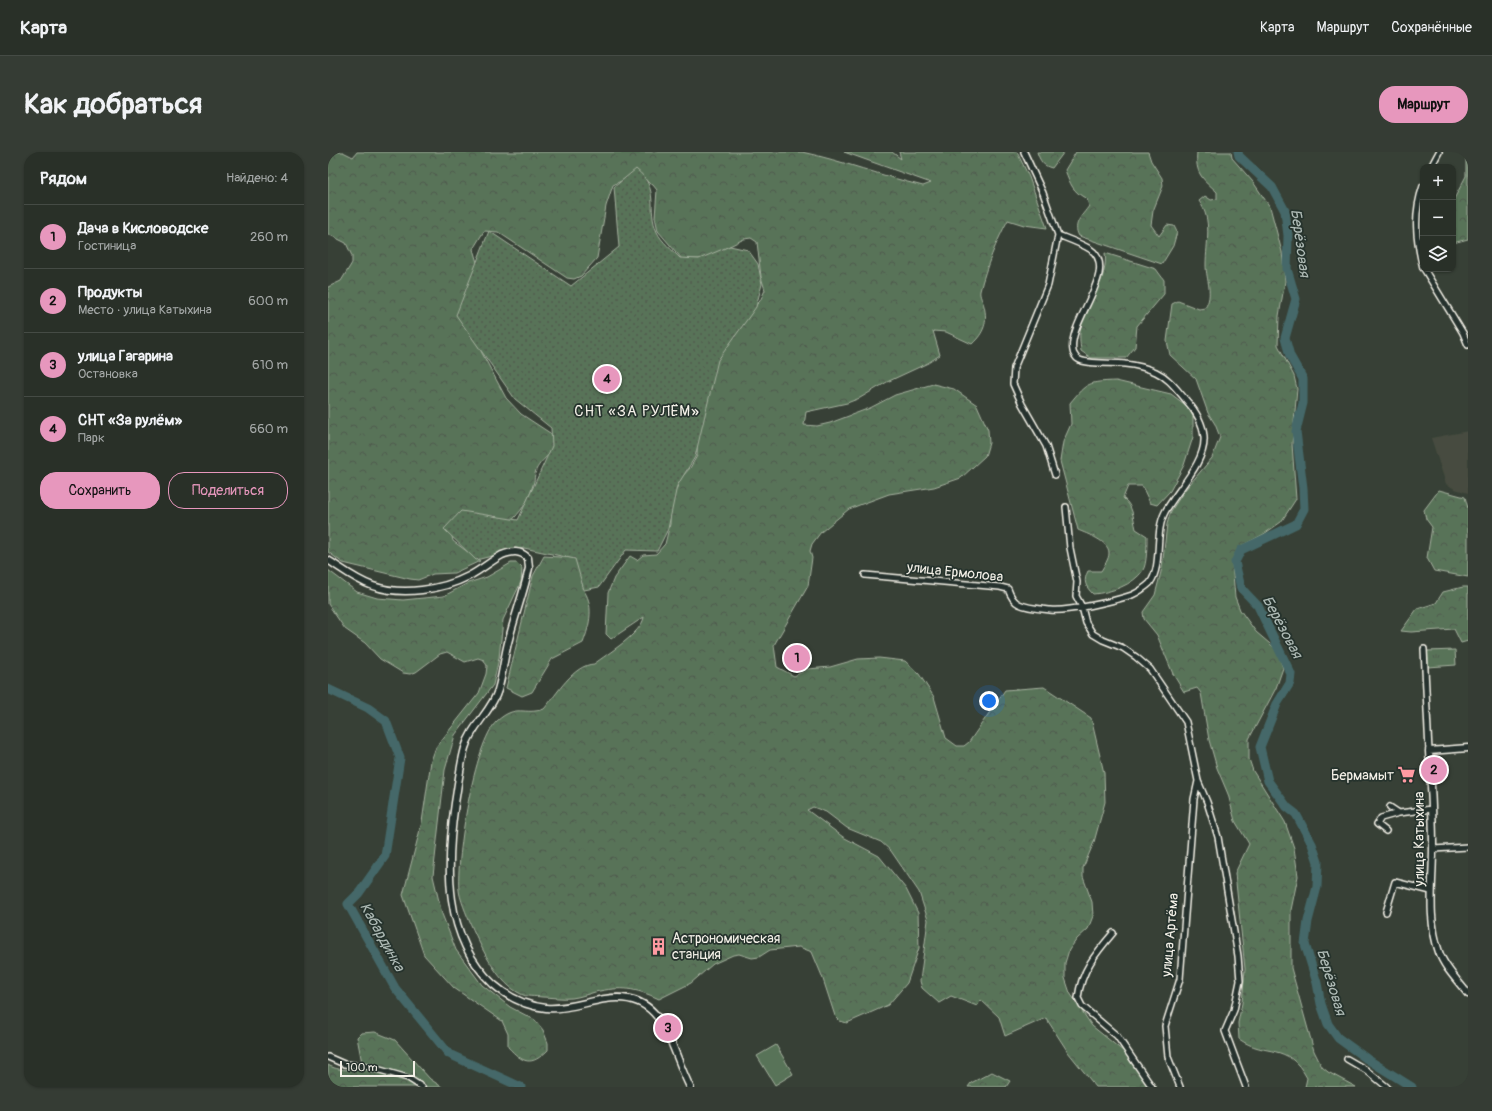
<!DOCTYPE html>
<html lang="ru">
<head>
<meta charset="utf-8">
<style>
	:root { --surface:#293028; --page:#353c34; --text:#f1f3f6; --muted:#a5a9a8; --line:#454b45; --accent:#e797bd }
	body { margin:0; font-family:Pangolin,sans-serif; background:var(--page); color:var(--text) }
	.controls { position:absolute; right:12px; top:12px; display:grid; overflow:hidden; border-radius:8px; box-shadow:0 1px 3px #0004 }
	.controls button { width:36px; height:36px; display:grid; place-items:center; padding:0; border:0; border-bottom:1px solid var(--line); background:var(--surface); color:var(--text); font:20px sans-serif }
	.scale { position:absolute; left:12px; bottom:10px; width:75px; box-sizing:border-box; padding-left:4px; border:2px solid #f4f1e8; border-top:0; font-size:11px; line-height:14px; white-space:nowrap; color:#f4f1e8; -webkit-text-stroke:3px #26332d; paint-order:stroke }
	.you { position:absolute; left:661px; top:549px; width:14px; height:14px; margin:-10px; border:3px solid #fff; border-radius:50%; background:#1a73e8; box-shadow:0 0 0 6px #1a73e833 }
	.badge { display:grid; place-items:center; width:26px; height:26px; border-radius:50%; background:var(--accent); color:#111; font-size:13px; font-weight:700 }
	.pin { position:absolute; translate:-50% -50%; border:2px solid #fff; box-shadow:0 1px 4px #0006 }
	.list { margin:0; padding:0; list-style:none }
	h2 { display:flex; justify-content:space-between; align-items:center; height:52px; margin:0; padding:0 16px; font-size:17px }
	h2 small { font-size:13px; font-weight:400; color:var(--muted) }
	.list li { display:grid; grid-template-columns:26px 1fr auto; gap:12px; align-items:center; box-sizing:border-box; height:64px; padding:0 16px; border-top:1px solid var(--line) }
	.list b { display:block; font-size:15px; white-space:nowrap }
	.list p { margin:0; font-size:13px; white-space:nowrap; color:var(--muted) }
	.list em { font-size:13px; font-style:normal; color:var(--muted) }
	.actions { display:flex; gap:8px; padding:12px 16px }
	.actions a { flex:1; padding:9px 0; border:1px solid var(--accent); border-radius:16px; text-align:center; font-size:14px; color:var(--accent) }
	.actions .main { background:var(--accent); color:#111 }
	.icon { flex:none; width:22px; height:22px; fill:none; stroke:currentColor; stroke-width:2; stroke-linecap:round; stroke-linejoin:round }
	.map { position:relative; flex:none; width:1140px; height:935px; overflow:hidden; border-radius:16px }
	header { display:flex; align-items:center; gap:24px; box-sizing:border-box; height:56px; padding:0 20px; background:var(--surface); border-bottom:1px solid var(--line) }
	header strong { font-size:19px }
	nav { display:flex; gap:22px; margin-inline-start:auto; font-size:14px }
	.intro { display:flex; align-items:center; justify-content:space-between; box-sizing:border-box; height:96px; padding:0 24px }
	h1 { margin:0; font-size:28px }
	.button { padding:10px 18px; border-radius:16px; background:var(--accent); color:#111; font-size:14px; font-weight:700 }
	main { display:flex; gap:24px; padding:0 24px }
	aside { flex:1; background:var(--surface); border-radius:16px; box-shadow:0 1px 3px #0004 }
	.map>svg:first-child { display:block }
	.built { fill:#474c3f }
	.grass { fill:#597358; stroke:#a6b2a0 }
	.forest { fill:url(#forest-crowns); stroke:#a6b2a0 }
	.park { fill:url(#park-tufts); stroke:#a6b2a0 }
	.garden { fill:url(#garden-dots); stroke:#a6b2a0 }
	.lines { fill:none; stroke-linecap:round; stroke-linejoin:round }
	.river { stroke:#446869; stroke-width:9 }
	.minor-casing { stroke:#f4f1e8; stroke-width:8 }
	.tertiary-casing { stroke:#f4f1e8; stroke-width:9 }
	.minor { stroke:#26332d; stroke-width:5 }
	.tertiary { stroke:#26332d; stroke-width:6 }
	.labels { text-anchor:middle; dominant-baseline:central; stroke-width:3.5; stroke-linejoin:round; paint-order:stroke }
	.street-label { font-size:14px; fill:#f4f1e8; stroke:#26332d }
	.poi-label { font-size:14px; fill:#f4f1e8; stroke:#26332d; text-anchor:end }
	.water-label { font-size:15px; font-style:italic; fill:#aebab5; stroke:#26332d }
	.neighbourhood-label { font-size:15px; letter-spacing:1px; fill:#f4f1e8; stroke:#26332d }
</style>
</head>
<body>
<header>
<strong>Карта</strong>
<nav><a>Карта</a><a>Маршрут</a><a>Сохранённые</a></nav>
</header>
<div class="intro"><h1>Как добраться</h1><a class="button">Маршрут</a></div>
<main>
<aside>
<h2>Рядом<small>Найдено: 4</small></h2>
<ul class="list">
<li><span class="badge">1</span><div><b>Дача в Кисловодске</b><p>Гостиница</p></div><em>260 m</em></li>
<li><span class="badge">2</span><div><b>Продукты</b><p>Место · улица Катыхина</p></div><em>600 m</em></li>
<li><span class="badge">3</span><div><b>улица Гагарина</b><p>Остановка</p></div><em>610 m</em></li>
<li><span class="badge">4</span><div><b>СНТ «За рулём»</b><p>Парк</p></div><em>660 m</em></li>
</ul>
<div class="actions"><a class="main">Сохранить</a><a>Поделиться</a></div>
</aside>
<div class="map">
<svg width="1140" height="935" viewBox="0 0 1140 935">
	<defs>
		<pattern id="forest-crowns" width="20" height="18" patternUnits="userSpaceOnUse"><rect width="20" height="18" fill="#597358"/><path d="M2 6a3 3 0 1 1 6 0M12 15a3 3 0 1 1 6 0" fill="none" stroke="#505b4e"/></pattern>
		<pattern id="park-tufts" width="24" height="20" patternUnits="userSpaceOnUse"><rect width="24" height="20" fill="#597358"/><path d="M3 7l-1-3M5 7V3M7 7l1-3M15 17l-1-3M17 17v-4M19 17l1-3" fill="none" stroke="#505b4e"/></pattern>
		<pattern id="garden-dots" width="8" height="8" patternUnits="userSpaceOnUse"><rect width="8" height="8" fill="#597358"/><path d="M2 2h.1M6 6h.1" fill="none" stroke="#505b4e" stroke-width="1.8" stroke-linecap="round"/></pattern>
	</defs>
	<rect width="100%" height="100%" fill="#374036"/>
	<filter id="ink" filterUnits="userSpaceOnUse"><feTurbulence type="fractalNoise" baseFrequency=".025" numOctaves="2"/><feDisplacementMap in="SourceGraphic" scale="8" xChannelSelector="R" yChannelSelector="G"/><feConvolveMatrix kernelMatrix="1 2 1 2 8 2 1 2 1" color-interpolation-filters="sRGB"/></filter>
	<g filter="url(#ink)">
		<!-- built -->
		<path class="built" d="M1140 279V341L1127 337 1118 332 1103 286Z"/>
		<!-- grass -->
		<path class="grass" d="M448 893 465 922 447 933 429 904Z"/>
		<!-- forest -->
		<path class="forest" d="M0 0H15L25 5 29 0H474C515 9 554 24 595 34L603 31 516 0H564L573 7 571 0H689L701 25 719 76 696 73 680 68C668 90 658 115 652 139 651 144 655 149 656 154 660 170 656 181 644 192L618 180 605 179 612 203 600 211 559 230 532 246 519 251 478 260 476 273 489 274 502 271 542 256 567 243 605 232 626 237 649 253 660 278 661 291 657 304 633 326 606 335 561 342 534 352 521 357 493 380 484 392 482 399 484 406 480 434 446 493 449 515 466 524 480 517 502 515 530 507 551 506 577 509 591 522 606 545 618 586 629 594H636L641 590 677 538 716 535 763 566 776 621 777 650 766 690 755 716V725L764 750 765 764 760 777 749 787 741 798 737 811V826L742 841 764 874 795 899 829 935H768L740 900 718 866 677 884 671 865 653 848 649 854 623 844 611 851 594 836 592 829 600 768 591 740 563 699 553 690 519 676 498 660 485 655 479 658 515 685 551 704 578 737 590 761 591 796 579 831 560 853 519 871 512 869 507 864 494 824 484 800 471 795 442 798 431 805 424 806 411 802 405 803 385 812 363 831 331 847C307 836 293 834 267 840 260 842 252 845 244 846 234 847 223 845 214 845 207 844 198 845 193 842 182 837 172 826 165 815 156 803 132 752 131 738 128 707 146 590 169 569 189 551 196 564 216 557 229 542 245 513 266 512 279 502 314 481 316 465L283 487 278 482 280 441 286 426 302 404 309 408 315 403 328 402 337 392 342 372V358L345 345 353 326 362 316 369 304 370 270 392 200 422 159 432 149 437 138 433 125 429 90 423 86 416 87 375 107H354L330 79 327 65 329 38 325 33 313 25 299 26 285 33 278 54 269 106 253 124 246 127 239 126 170 80 156 79 145 97 155 131 138 171 178 246 193 262 222 281 226 287C222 308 216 303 208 318 206 323 207 328 205 333 199 353 194 357 181 372L122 376 125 389 152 409 126 421 105 422 90 428 82 427 15 411 0 400V135L13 129 24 111V104L18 91 0 82Z
			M709 0H736L724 16C715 14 712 9 709 0Z
			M748 0H820L823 9 834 26 835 34 825 59 823 73 831 84 839 73 846 74 849 80 845 94 834 112 751 84C744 72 754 64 761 54L759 47C744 39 743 33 737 18Z
			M869 0H903L904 6 925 30 942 55 954 100 957 129 951 164 950 193 966 224 969 237 964 292 968 347 953 370 936 382 913 394 906 404 904 411 907 445 912 458 928 480 948 497 955 516 948 536 921 587V607L925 619 957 670 966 696 970 724 963 758V816L986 899 994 915 1000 920 1028 935H977L979 926C959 889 938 906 911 887L910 871 914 851 917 817 907 721 921 692 907 669 900 642 889 616 881 588 873 541 869 536 856 540 845 522 829 483 816 467 815 460 827 443 834 416 839 372 843 359 856 339 884 306 892 285 887 272 880 261 868 227 842 203 839 189 844 152 850 149 871 157 877 156C886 142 878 128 878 113 878 91 885 68 871 49L877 44 883 48 889 47V40C874 26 867 22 869 0Z
			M1140 0V87L1125 91V49L1138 24V2Z
			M777 101 828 117 836 128V142L809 174 807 195 798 206H763L753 199C752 190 751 183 753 174 758 149 781 128 777 101Z
			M788 229 843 242 859 254 865 264V285L856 313 842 339 829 353 822 351 814 334H800L795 346C805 354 805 365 808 377L819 384C819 392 819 412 815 418 806 433 781 441 765 442 757 434 755 429 760 419H773C776 414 781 407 781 401 781 389 759 382 750 378L732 309 735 290 743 272 742 251C759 230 761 230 788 229Z
			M1111 338 1137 345 1140 356V425L1106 419 1099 406 1104 375 1098 367 1096 358Z
			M216 404 247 406 255 415 254 436C267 452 262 473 255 491L224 507 204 540 194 544 178 536 205 424Z
			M183 411H189L194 416 193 430 175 468 171 506 165 533 127 583 117 618 105 724 114 762 128 798 154 833 182 855 207 868 215 878 220 891V898C203 915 195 911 180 895V882L174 869 126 836 96 803 75 743 94 670 103 609 108 595 151 541 158 522 159 514 156 508 150 506 137 510 119 500 112 502 88 520 82 522 75 521 52 507 37 491 17 477 0 452V418L29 440 49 446 75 448 116 444 140 431 159 425Z
			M1135 435H1140V489L1133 491 1126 477 1083 480 1073 479 1089 457 1108 451 1115 440Z
			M47 880 67 888 102 927 114 935H0V913C10 919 26 920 34 911L29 885 33 881Z
			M664 920 682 929 678 935H640L643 931Z"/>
		<!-- park -->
		<path class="park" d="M1127 498 1128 513 1100 515 1099 499Z"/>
		<!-- garden -->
		<path class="garden" d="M308 17C333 37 318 56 329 80 333 89 345 99 352 106L371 107 402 94 420 98 430 112 434 132 428 155 390 208 367 305 349 334 340 377 329 399 298 398 271 435 256 438 247 407 196 396 148 408 116 377 133 359 190 368 224 294 223 276 187 247 128 163 161 79 243 134 291 95 286 35Z"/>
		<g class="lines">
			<!-- river -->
			<path class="river" d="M910 0 911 4 944 35 957 59 960 84 959 117 968 147 957 186 962 204 975 227V251L968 279 975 336 976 357 968 372 913 398 907 410 913 436 930 454 963 522 962 531 949 552 932 595 940 629 959 655 968 662 984 692 990 710 989 735 980 769 977 792 989 831 993 852 1000 872 1010 886 1039 907 1084 935
				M0 537 40 556 58 569 72 606 57 704 31 741 20 752 67 836 121 902 193 935"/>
			<defs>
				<path id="minor" d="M696 0 715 41 730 83 720 133 686 216 685 232 694 252 718 294 727 323
					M1103 15 1111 0
					M1095 34C1085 62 1088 88 1095 116
					M1096 117 1135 181 1140 193
					M738 355 742 396 749 430 748 444 754 455 758 471 765 482 775 488 795 496 808 505 822 517 858 570 870 629 879 650 890 685 910 804 912 829 906 858 897 879 918 935
					M537 423 672 435 680 437C682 443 685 449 691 452 699 456 713 457 722 458 740 460 786 449 804 443 809 441 818 435 822 431 835 413 826 381 837 360 849 338 878 310 876 285 875 271 867 258 858 248 849 238 841 226 828 220 819 216 807 213 797 212 786 210 758 213 750 207 748 206 745 201 745 199 739 170 793 117 762 97 752 91 740 87 730 83
					M1096 497 1101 599
					M1062 655 1071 661 1104 657
					M1058 679 1049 672 1053 666 1071 661
					M1105 697 1140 695
					M1058 760 1067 730 1103 739
					M785 781C768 801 753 819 750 846L754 854 789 884 824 935
					M0 905 16 912 38 914 80 926 94 935
					M1019 907 1038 918 1059 935
					M852 935 840 905 837 874 852 827 866 647 870 629"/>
				<path id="tertiary" d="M0 408C14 417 28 428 45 434 74 444 114 438 141 424 153 418 163 409 174 403 184 399 192 398 200 406L201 416C196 440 187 463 181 487 176 504 175 522 170 538 164 559 143 574 137 596 132 614 130 633 127 651 118 713 115 785 165 832 180 845 198 854 218 856 237 858 258 850 277 847 337 837 341 894 362 935
					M1140 596 1101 599C1103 631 1105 664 1105 696 1105 731 1099 766 1111 800 1116 815 1130 829 1140 842"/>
			</defs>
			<!-- minor casing -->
			<use href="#minor" class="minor-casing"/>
			<!-- tertiary casing -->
			<use href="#tertiary" class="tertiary-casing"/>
			<!-- minor -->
			<use href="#minor" class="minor"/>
			<!-- tertiary -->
			<use href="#tertiary" class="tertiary"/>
		</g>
	</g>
	<!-- icons -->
	<defs>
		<symbol id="supermarket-bare" viewBox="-9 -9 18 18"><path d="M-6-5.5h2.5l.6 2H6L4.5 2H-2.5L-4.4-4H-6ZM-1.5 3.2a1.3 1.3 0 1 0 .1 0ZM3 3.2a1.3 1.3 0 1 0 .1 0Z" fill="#ff9aa2" stroke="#26332d" stroke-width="2.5" paint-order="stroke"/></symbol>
		<symbol id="building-bare" viewBox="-9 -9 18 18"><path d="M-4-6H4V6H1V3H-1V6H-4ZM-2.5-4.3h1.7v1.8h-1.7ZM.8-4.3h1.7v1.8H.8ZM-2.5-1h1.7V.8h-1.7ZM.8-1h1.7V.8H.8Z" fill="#ff9aa2" stroke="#26332d" stroke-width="2.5" paint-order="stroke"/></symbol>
	</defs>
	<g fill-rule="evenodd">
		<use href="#supermarket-bare" x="1066" y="610" width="25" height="25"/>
		<use href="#building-bare" x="318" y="782" width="25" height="25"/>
	</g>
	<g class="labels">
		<!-- street labels -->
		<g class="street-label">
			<text transform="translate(627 420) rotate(6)">улица Ермолова</text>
			<text transform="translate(1091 687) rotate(-90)">улица Катыхина</text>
			<text transform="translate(842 783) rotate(-85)">улица Артёма</text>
		</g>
		<!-- poi labels -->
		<g class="poi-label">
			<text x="1066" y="623">Бермамыт</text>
			<text x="344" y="786" text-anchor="start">Астрономическая<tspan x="344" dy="16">станция</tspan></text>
		</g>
		<!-- water labels -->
		<g class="water-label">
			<text transform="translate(972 91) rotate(82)">Берёзовая</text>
			<text transform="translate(954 475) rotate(62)">Берёзовая</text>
			<text transform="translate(54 785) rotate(61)">Кабардинка</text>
			<text transform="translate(1003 830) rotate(73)">Берёзовая</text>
		</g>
		<!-- neighbourhood labels -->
		<g class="neighbourhood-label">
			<text x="309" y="259">СНТ «ЗА РУЛЁМ»</text>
		</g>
	</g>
</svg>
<div class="controls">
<button>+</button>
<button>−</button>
<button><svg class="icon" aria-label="layers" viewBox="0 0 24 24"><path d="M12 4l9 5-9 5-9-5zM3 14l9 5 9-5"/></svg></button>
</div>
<div class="scale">100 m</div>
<div class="you"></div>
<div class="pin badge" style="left:469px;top:506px">1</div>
<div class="pin badge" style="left:1106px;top:618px">2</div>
<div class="pin badge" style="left:340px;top:876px">3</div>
<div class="pin badge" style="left:279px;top:227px">4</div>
</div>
</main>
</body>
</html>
